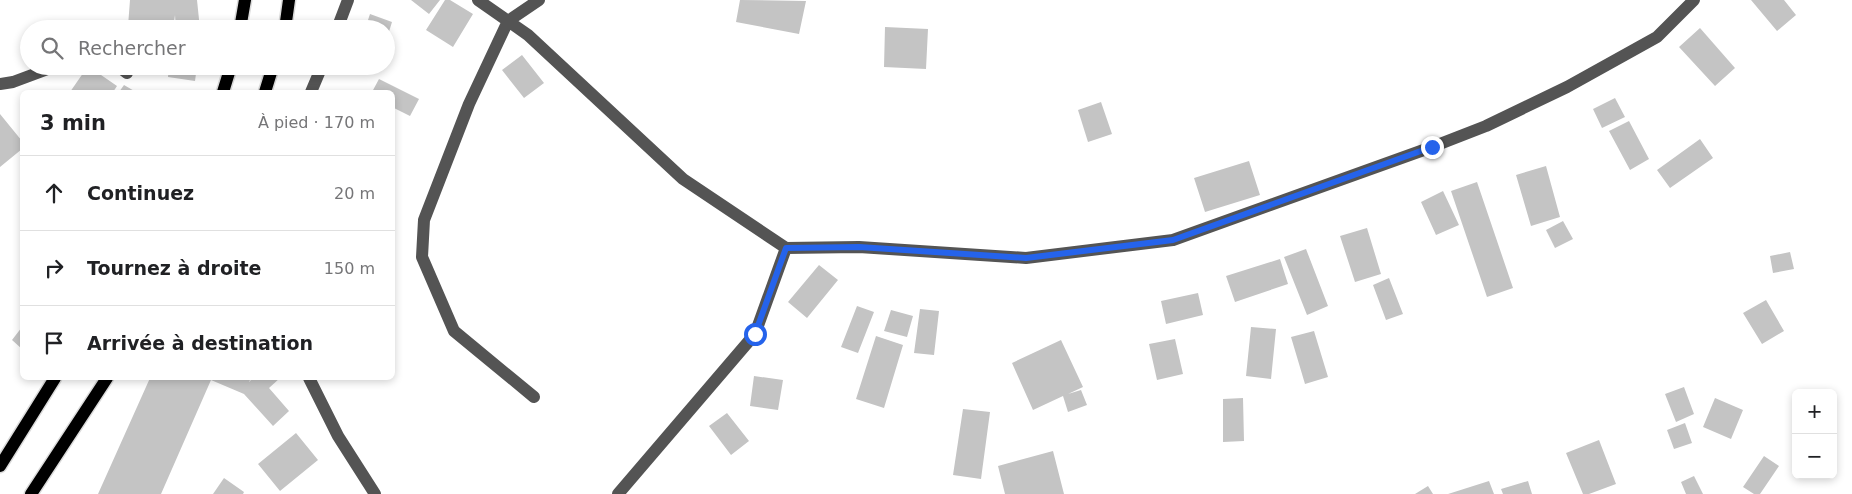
<!DOCTYPE html>
<html lang="fr">
<head>
<meta charset="utf-8">
<style>
	:root { --surface:#fff; --page:#f2f2f2; --text:#202124; --muted:#757577; --line:#e0e0e0 }
	body { margin:0; font-family:"DejaVu Sans",sans-serif; background:var(--page); color:var(--text) }
	.controls { position:absolute; right:15px; bottom:15px; display:grid; overflow:hidden; border-radius:8px; box-shadow:0 2px 8px #0003 }
	.controls button { width:45px; height:45px; display:grid; place-items:center; padding:0; border:0; border-bottom:1px solid var(--line); background:var(--surface); color:var(--text); font:25px sans-serif }
	.stop { position:absolute; width:15px; height:15px; margin:-11px; border:4px solid #2563eb; border-radius:50%; background:#fff }
	.stop.end { background:#2563eb; border-color:#fff; box-shadow:0 1px 5px #0008 }
	.list { margin:0; padding:0; list-style:none }
	h2 { display:flex; justify-content:space-between; align-items:center; height:65px; margin:0; padding:0 20px; font-size:21px }
	h2 small { font-size:16px; font-weight:400; color:var(--muted) }
	.list li { display:grid; grid-template-columns:32px 1fr auto; gap:15px; align-items:center; box-sizing:border-box; height:75px; padding:0 20px; border-top:1px solid var(--line) }
	.list b { display:block; font-size:19px; white-space:nowrap }
	.list em { font-size:16px; font-style:normal; color:var(--muted) }
	.icon { flex:none; width:28px; height:28px; fill:none; stroke:currentColor; stroke-width:2; stroke-linecap:round; stroke-linejoin:round }
	.map { position:relative; flex:none; width:1852px; height:494px; overflow:hidden }
	.search { position:absolute; background:var(--surface); box-shadow:0 2px 8px #0003; left:20px; top:20px; width:375px; height:55px; display:flex; align-items:center; gap:12px; box-sizing:border-box; padding:0 18px; border-radius:28px; color:var(--muted); font-size:19px }
	.panel { position:absolute; background:var(--surface); box-shadow:0 2px 8px #0003; left:20px; top:90px; width:375px; height:290px; border-radius:8px }
	.map>svg:first-child { display:block }
	.building { fill:#c4c4c4 }
	.lines { fill:none; stroke-linecap:round; stroke-linejoin:round }
	.major-casing { stroke:#dbdbdb; stroke-width:15 }
	.minor { stroke:#545454; stroke-width:12 }
	.major { stroke:#000; stroke-width:12 }
	.route { stroke:#2563eb; stroke-width:6 }
</style>
</head>
<body>
<div class="map">
<svg width="1852" height="494" viewBox="0 0 1852 494">
	<rect width="100%" height="100%" fill="#fff"/>
	<!-- building -->
	<path class="building" d="M130 0H197L200 29H176L175 15 173 29 128 26Z
		M411 0H440L429 14Z
		M445 0H450L473 14 453 47 426 30Z
		M740 0 806 1 799 34 736 22Z
		M1751 0H1784L1796 15 1777 31Z
		M370 14 392 22 387 38 386 29H365Z
		M885 27 928 29 926 69 884 67Z
		M1700 28 1735 68 1715 86 1679 47Z
		M522 55 544 83 524 98 502 70Z
		M88 66 117 86 113 92H70Z
		M169 66H197L195 81 168 77Z
		M379 79 419 99 410 116 392 107V92H372Z
		M124 85 136 92H119Z
		M1615 98 1625 117 1602 128 1593 109Z
		M1101 102 1112 134 1088 142 1078 110Z
		M0 114 22 141V149L0 167Z
		M1629 121 1649 159 1630 170 1609 131Z
		M1700 139 1713 158 1670 188 1657 170Z
		M1249 161 1260 195 1205 212 1194 178Z
		M1546 166 1560 217 1531 226 1516 175Z
		M1477 182 1513 288 1487 297 1451 191Z
		M1443 191 1459 225 1436 235 1421 202Z
		M1563 221 1573 239 1555 248 1546 230Z
		M1367 228 1381 274 1355 282 1340 236Z
		M1306 249 1328 306 1307 315 1284 257Z
		M1790 252 1794 269 1773 273 1770 256Z
		M1280 259 1288 284 1235 302 1226 276Z
		M819 265 838 280 807 318 788 302Z
		M1389 278 1403 314 1386 320 1373 285Z
		M1198 293 1203 315 1166 324 1161 301Z
		M1766 300 1784 331 1762 344 1743 313Z
		M857 306 874 312 858 353 841 347Z
		M920 309 939 311 934 355 914 353Z
		M891 310 913 316 907 337 884 331Z
		M22 327V349L12 340Z
		M1251 327 1276 329 1271 379 1246 376Z
		M1314 331 1328 377 1305 384 1291 337Z
		M876 336 903 345 884 408 856 399Z
		M1175 339 1183 374 1157 380 1149 344Z
		M1061 340 1083 387 1068 394 1081 390 1087 405 1068 412 1063 396 1033 410 1012 363Z
		M754 376 783 380 778 410 750 406Z
		M150 378H251L249 382 253 378H280L269 388 289 411 273 426 244 394 211 380 161 494H98Z
		M1684 387 1694 414 1676 422 1665 394Z
		M1243 398 1244 441 1223 442V399Z
		M1715 398 1743 410 1731 439 1703 427Z
		M963 409 990 412 981 479 953 475Z
		M727 413 749 441 731 455 709 426Z
		M1685 423 1692 443 1674 449 1667 430Z
		M296 433 318 460 280 491 258 464Z
		M1599 440 1616 484 1589 494H1583L1566 453Z
		M1053 451 1064 494H1005L998 466Z
		M1764 456 1779 466 1760 494H1754L1743 487Z
		M1694 476 1703 494H1686L1681 482Z
		M224 478 244 492 243 494H213Z
		M1489 481 1494 494H1448Z
		M1528 481 1532 494H1503L1501 489Z
		M1428 486 1433 494H1415Z"/>
	<g class="lines">
		<defs>
			<path id="major" d="M240 29 245 0
				M285 29 289 0
				M223 92 231 66
				M265 92 273 66
				M0 466 55 378
				M31 494 107 378"/>
		</defs>
		<!-- major casing -->
		<use href="#major" class="major-casing"/>
		<!-- minor -->
		<path class="minor" d="M478 0 528 35 683 179 786 248 859 247 1026 258 1173 240 1432 147 1486 126 1567 87 1657 37 1694 0
			M337 29 348 0
			M118 66 127 73
			M0 84 13 82 56 66
			M311 92 322 66
			M309 378 338 436 375 494
			M534 397 454 331 422 257 424 220 469 104 508 21 539 0
			M618 494 755 334 786 248"/>
		<!-- major -->
		<use href="#major" class="major"/>
	</g>
	<g class="lines">
		<!-- route -->
		<path class="route" d="M755 334 786 248 859 247 1026 258 1173 240 1432 147"/>
	</g>
</svg>
<div class="controls">
<button>+</button>
<button>−</button>
</div>
<div class="stop" style="left:755px;top:334px"></div>
<div class="stop end" style="left:1432px;top:147px"></div>
<div class="search"><svg class="icon" aria-label="search" viewBox="0 0 24 24"><circle cx="10" cy="10" r="6"/><path d="M15 15l6 6"/></svg>Rechercher</div>
<section class="panel">
<h2>3 min<small>À pied · 170 m</small></h2>
<ul class="list">
<li><svg class="icon" aria-label="ahead" viewBox="0 0 24 24"><path d="M12 20V5M6 11l6-6 6 6"/></svg><div><b>Continuez</b></div><em>20 m</em></li>
<li><svg class="icon" aria-label="right" viewBox="0 0 24 24"><path d="M7 20v-9h11M14 6l5 5-5 5"/></svg><div><b>Tournez à droite</b></div><em>150 m</em></li>
<li><svg class="icon" aria-label="arrive" viewBox="0 0 24 24"><path d="M6 21V4h12l-3 4 3 4H6"/></svg><div><b>Arrivée à destination</b></div></li>
</ul>
</section>
</div>
</body>
</html>
